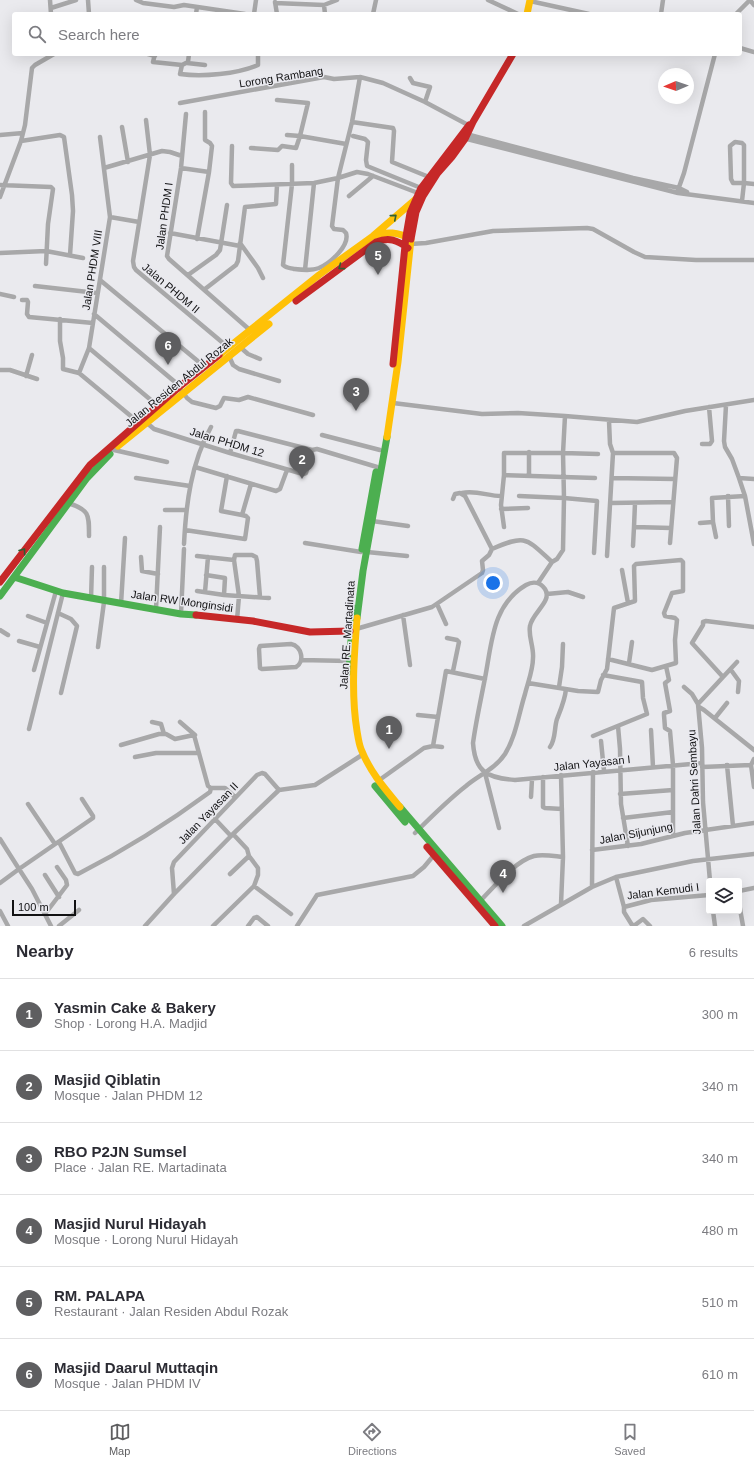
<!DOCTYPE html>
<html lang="en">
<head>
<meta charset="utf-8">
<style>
	:root { --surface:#fff; --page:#f2f2f3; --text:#2b2b33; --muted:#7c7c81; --line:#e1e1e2; --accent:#5e5e60 }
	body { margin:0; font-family:Arial,sans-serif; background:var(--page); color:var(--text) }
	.controls { position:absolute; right:12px; bottom:12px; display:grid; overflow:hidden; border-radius:4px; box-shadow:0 4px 16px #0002 }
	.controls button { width:36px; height:36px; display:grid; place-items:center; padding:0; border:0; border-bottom:1px solid var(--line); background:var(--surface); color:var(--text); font:20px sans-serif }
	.compass { position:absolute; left:658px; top:68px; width:36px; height:36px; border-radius:50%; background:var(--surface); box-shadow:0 4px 16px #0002; rotate:268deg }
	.scale { position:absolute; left:12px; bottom:10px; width:64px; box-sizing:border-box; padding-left:4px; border:2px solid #121213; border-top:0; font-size:11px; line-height:14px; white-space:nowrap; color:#121213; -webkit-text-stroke:3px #e9e9ef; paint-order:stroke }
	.you { position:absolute; left:493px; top:583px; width:14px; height:14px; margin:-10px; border:3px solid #fff; border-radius:50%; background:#1a73e8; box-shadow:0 0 0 6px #1a73e833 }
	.badge { display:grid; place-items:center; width:26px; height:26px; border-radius:50%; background:var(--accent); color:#fff; font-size:13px; font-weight:700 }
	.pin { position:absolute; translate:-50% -33px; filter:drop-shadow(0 1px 2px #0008) }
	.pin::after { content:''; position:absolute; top:21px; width:14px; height:12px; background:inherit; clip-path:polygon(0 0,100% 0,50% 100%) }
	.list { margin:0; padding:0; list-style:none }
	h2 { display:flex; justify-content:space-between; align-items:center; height:52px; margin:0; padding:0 16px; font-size:17px }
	h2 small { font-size:13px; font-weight:400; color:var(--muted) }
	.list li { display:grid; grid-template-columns:26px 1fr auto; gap:12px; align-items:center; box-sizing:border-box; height:72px; padding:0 16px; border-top:1px solid var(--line) }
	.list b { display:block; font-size:15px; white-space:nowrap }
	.list p { margin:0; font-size:13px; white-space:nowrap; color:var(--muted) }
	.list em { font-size:13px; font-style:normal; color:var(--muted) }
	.icon { flex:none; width:22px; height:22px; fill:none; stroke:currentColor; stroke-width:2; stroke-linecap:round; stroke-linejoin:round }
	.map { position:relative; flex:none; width:754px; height:926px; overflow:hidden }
	.search { position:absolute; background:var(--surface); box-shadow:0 4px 16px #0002; left:12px; right:12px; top:12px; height:44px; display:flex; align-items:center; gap:10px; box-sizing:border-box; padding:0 14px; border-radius:4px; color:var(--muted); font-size:15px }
	.sheet { height:484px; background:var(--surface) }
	nav { display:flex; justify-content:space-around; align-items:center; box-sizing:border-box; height:56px; border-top:1px solid var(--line); background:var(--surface); font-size:11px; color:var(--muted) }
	nav a { display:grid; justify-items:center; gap:2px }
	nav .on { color:var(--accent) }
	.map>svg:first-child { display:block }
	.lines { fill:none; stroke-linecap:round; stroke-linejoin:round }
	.street { stroke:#a8a8a9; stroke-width:4.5 }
	.fast { stroke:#4caf50; stroke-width:7 }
	.slow { stroke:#ffc107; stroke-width:7 }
	.jam { stroke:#c62828; stroke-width:7 }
	.oneway { stroke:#2f6032 }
	.labels { text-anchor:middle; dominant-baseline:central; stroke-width:3; stroke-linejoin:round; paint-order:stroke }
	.street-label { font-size:11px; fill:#121213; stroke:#e9e9ef }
</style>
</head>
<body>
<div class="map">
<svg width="754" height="926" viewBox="0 0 754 926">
	<rect width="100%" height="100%" fill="#eaeaee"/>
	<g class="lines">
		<!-- street -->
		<path class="street" d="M50 0 51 14
			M88 0 89 14
			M136 0 143 3 174 7 184 5 245 14
			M488 0 518 14
			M750 0 754 5
			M530 1 589 14
			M275 2 277 14
			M275 3 324 5 337 0
			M324 5 325 14
			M51 8 76 0
			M196 14 197 7
			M254 14 256 0
			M373 14 376 0
			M661 14 663 0
			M736 14 750 0
			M740 48 754 52
			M148 54 155 56
			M155 54 153 62 182 65
			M189 54 188 62 182 65 180 74C203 77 237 74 258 65V54
			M187 63 205 65
			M410 78 413 83 430 87 425 102
			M277 100 308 103 300 136 346 144
			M180 103 324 77 334 79 360 77 383 83 425 102 470 126
			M205 112V140L210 143 212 146 209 172
			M186 114 181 168 167 256 169 259 251 331
			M146 120 150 155 133 261 134 267 136 270 229 348
			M352 122 393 128 394 131 392 162 429 177
			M122 127 128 162
			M466 134 633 178 679 188 687 192
			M0 135 23 133
			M353 136 365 139 368 142 366 160 367 166 421 188
			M463 138 678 193 754 203
			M21 141 60 135 64 137 72 195 73 211 70 255
			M735 142 742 143 744 145V183H733L731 179 730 146Z
			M232 146 231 183 233 186 314 183 338 178 357 172 368 174 418 193
			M251 148 278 150 282 146 296 148 300 136 287 135
			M292 165V184L283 265C286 268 290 268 294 269 303 270 311 271 319 268 331 263 350 245 346 233L343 230 334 229 332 226 338 178 352 122 360 77
			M104 168 162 151 170 152 182 156
			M181 168 209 172 197 239
			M0 185 51 187 53 189 48 224 46 264
			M678 190 684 173 715 54
			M349 196 373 176
			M0 197 21 141 25 125 32 68 35 65 54 54
			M742 201 744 183 754 184
			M110 217 139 222
			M170 233 240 246
			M240 243 258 268 263 278
			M410 244 426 243 493 231 587 228 593 229 634 252 645 257 696 260H754
			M0 253 46 251 83 258
			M305 270 314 183
			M188 275 216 255 220 250 227 205
			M100 280 205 367
			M35 286 97 293
			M205 289 236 265 238 261 245 207 276 204 277 185
			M0 294 14 297
			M22 300H27L28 302 27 314 29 317 93 323
			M94 314 175 382 187 398 192 402 216 408 220 406 224 398 239 400 248 397 313 415
			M60 319V341L63 358V369L79 373 138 422
			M240 347 248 354 260 359
			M89 348 158 406
			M229 356 233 365 239 369 279 381
			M0 370H10L37 379
			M79 373 89 348 110 217 100 137
			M26 376 32 355
			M393 403 482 414 518 413 565 416 563 453 598 454
			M726 405 724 441 725 447 732 459 739 478 745 496 754 544
			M565 416 637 422 685 411 754 400
			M147 423 154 429 230 453 303 474 306 473 312 450
			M322 435 380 450
			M702 444H710L712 441 709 407
			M114 450 167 462
			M230 453 236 431H238L312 450 317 449 377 467
			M613 453H674L677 458 670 543
			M195 467 276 491 280 489 287 470
			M504 475 595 478
			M529 475V452
			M227 476 221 511 242 515
			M136 478 190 486
			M612 478 675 479
			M739 478 754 479
			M462 493C476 490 488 496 501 496
			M728 496 729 526
			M68 503C90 510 89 515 89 536
			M611 503 673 502
			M501 509 528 508
			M165 510H186
			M372 521 408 526
			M700 523 713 522
			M504 527 501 505 504 475V453H563L564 498 519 496
			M634 527 635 503
			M185 530 245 539 248 518 246 516 242 515 251 484
			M716 537 713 522 712 498 745 496
			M305 543 361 552
			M184 544C186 504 191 463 211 427
			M633 546 634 527 671 528
			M492 549C526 534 526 538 552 562L557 559 563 550 564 498 597 501 594 553
			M367 552 407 556
			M197 556 234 560
			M607 556 613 453 610 444 609 421
			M141 557 142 571 158 574
			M622 570 628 603
			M206 575 225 578 224 595
			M538 583 552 562
			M197 591 224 595 269 598
			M205 592 208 557
			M547 594 568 592 583 597
			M91 599 92 567
			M121 604 125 538
			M437 604 446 624
			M156 609 160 527
			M58 613 71 619 77 626 61 693
			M181 614 184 549
			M403 615 410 665
			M28 616 47 623
			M237 620 239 596 234 560 235 555H252L256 557 257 561 260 597
			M356 629 432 607 482 573 483 570 482 561 489 555 492 549 465 496 460 493 455 494 453 499
			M0 630 8 635
			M447 638 457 640 459 642 453 671
			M19 641 40 647
			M291 644C302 646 305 662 296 667L262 669 260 668 259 649 260 646Z
			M98 647 104 602V567
			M301 660 349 661
			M629 663 632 642
			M666 666 669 680 665 683 670 711 664 713V715L665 728 670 731 673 765V836
			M34 670 56 591
			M731 670 739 681 738 692
			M723 677 692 643 703 625V622L706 621 754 627
			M528 683 578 691 598 692 601 680 607 669 614 608 635 601 634 566 636 564 681 560 683 562V591L672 593 664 613 665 616 675 618 677 620 675 640 676 663 652 670 608 659
			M559 687 562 667 563 644
			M684 687 692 694 698 704 702 748 703 802 710 881
			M698 704 737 662
			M699 707 704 710 754 750
			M418 715 438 717
			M715 718 727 703
			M152 722 161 724 164 734
			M180 722 195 735
			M618 726 620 749 621 804 628 846
			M29 729 63 593
			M651 730 653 767
			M593 736 647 714 643 698 642 682 603 675
			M601 741 604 771
			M121 745 159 734H166L175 739 194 735 208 786 211 788H225L235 797
			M442 747 433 746 446 671 485 679
			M550 747C556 739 554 728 557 719 561 709 565 700 566 689
			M135 757 156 753H199
			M727 765 733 826
			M751 765 754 759
			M702 767 751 765 754 787
			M485 773 499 828
			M561 775 563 857 561 904
			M543 777V807L545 808 562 809
			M378 781 424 748 433 746
			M620 794 673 790
			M531 797 532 779
			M28 804 55 844
			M623 818 673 812
			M215 819 231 836
			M415 833C431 817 448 800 466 786 479 775 495 769 505 754 516 736 519 713 525 694 528 682 533 670 533 658 534 647 528 636 530 626 532 613 553 601 545 589 540 582 533 581 526 585 492 605 492 643 485 678 481 699 476 721 473 743 475 772 487 778 515 780L702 763
			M233 834 247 849 249 856 258 868V875L254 886
			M0 839 19 869 93 818V816L82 799
			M59 842 75 873 78 874C125 850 168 823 210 792L211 788
			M592 850 641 844 685 833 754 823
			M230 874 249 856
			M45 875 59 897
			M616 877 624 907 651 900 709 895
			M0 883 19 869 32 889 51 926
			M592 887 593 772
			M739 891 754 888
			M174 894 172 868 174 862 257 775 262 773 265 774 279 790
			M480 901C494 887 515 861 534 856 543 854 553 856 563 857
			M739 903 743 926
			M624 907V912L632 925H635L643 919 650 926
			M0 911 8 926
			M713 911 715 926
			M45 914 67 885 66 880 57 867
			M59 926 79 910
			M145 926 174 894 233 834 279 790 315 785 362 755
			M213 926 254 886 291 914
			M248 926 254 918 257 917 268 926
			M297 926 317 895 413 876 424 867 434 855
			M524 926 592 887 616 877 693 861 754 854"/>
		<!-- fast -->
		<path class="fast" d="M362 549 376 472
			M14 577 63 593 181 614 196 615
			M0 596 87 478 110 454
			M357 618 363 571 387 437
			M349 672 353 608
			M375 786 405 822
			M400 807 502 926"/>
		<!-- slow -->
		<path class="slow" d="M527 14 530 0
			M373 236C387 231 398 232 411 239L398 362 387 437
			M219 355 319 275 373 236 416 199
			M118 446 269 324
			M357 618C354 656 351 694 357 731 358 737 359 744 361 749 370 772 385 789 400 807"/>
		<!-- jam -->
		<path class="jam" d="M406 236 410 213 421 188 469 125
			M411 239 416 212 423 196 437 174 452 157 465 139 473 122 513 54
			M296 301 376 242C389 237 397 240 408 248
			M393 364 406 236
			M0 582 90 465 179 387 219 355
			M196 615 253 621 310 632 350 631
			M427 847 495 926"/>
	</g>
	<!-- one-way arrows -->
	<defs><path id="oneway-chevron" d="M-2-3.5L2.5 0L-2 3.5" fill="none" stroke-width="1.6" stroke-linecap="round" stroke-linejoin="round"/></defs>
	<g class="oneway">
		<use href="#oneway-chevron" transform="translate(394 217) rotate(-40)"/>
		<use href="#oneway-chevron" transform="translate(341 267) rotate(143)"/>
		<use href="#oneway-chevron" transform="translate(23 551) rotate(-53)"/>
	</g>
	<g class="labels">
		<!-- street labels -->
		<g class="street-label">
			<text transform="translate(281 77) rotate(-9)">Lorong Rambang</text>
			<text transform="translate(164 216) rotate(-82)">Jalan PHDM I</text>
			<text transform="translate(92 270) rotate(-81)">Jalan PHDM VIII</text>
			<text transform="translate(171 288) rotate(40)">Jalan PHDM II</text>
			<text transform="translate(179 382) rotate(-39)">Jalan Residen Abdul Rozak</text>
			<text transform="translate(227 442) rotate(17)">Jalan PHDM 12</text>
			<text transform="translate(182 601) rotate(8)">Jalan RW Monginsidi</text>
			<text transform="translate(347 635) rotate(-86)">Jalan RE. Martadinata</text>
			<text transform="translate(592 763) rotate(-6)">Jalan Yayasan I</text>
			<text transform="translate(694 782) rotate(-93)">Jalan Dahri Sembayu</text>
			<text transform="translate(208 813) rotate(-46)">Jalan Yayasan II</text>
			<text transform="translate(636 833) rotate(-11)">Jalan Sijunjung</text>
			<text transform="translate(663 891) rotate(-7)">Jalan Kemudi I</text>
		</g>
	</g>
</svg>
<div class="controls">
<button><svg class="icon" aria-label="layers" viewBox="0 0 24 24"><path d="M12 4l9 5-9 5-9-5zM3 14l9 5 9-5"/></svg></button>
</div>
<svg class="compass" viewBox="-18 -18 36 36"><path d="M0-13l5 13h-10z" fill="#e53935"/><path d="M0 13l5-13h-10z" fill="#7c7c81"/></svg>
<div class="scale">100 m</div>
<div class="you"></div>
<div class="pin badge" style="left:389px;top:749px">1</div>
<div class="pin badge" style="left:302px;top:479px">2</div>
<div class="pin badge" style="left:356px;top:411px">3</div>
<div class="pin badge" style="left:503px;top:893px">4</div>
<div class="pin badge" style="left:378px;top:275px">5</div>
<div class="pin badge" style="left:168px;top:365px">6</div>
<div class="search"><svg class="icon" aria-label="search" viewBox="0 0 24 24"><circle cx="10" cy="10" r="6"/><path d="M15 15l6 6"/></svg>Search here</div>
</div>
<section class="sheet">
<h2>Nearby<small>6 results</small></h2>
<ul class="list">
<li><span class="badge">1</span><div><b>Yasmin Cake &amp; Bakery</b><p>Shop · Lorong H.A. Madjid</p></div><em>300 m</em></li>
<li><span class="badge">2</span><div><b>Masjid Qiblatin</b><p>Mosque · Jalan PHDM 12</p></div><em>340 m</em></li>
<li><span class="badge">3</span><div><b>RBO P2JN Sumsel</b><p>Place · Jalan RE. Martadinata</p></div><em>340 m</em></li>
<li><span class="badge">4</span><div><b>Masjid Nurul Hidayah</b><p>Mosque · Lorong Nurul Hidayah</p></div><em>480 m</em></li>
<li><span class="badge">5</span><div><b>RM. PALAPA</b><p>Restaurant · Jalan Residen Abdul Rozak</p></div><em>510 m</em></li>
<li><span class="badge">6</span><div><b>Masjid Daarul Muttaqin</b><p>Mosque · Jalan PHDM IV</p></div><em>610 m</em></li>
</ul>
</section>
<nav>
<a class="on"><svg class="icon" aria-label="map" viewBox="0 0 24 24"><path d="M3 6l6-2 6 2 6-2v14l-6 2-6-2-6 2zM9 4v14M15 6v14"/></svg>Map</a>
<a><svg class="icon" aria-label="directions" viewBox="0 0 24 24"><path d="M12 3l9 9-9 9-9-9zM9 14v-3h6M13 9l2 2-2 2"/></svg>Directions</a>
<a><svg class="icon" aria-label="saved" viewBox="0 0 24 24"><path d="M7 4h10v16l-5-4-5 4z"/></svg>Saved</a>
</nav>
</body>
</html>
